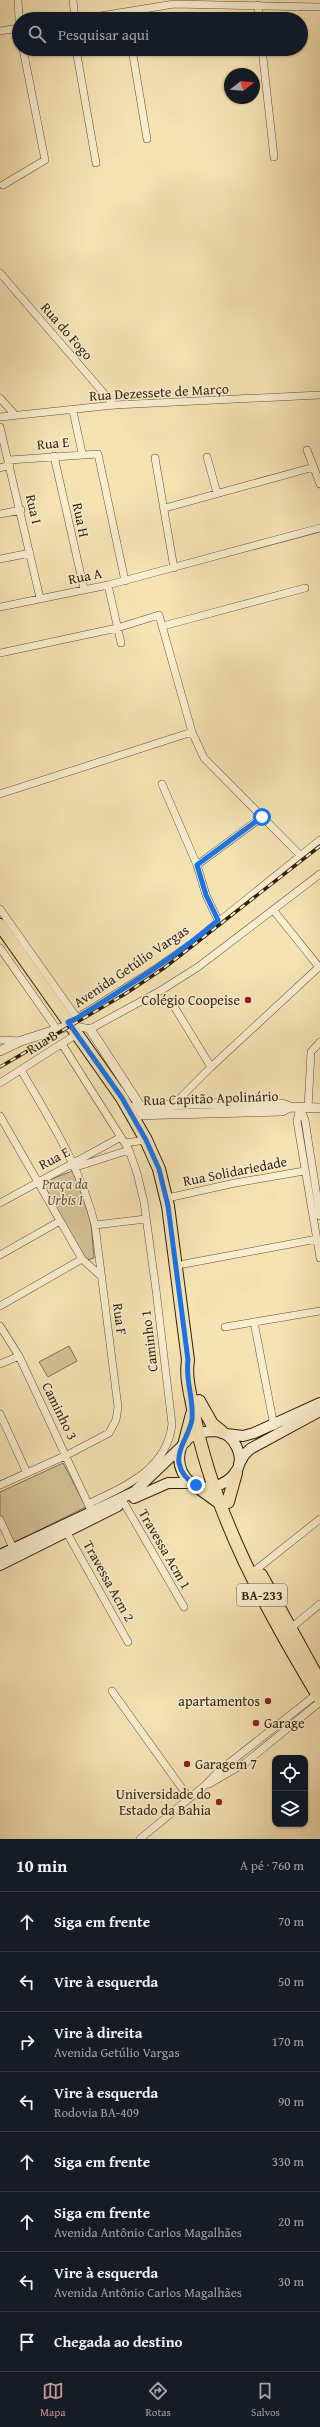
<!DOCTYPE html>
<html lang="pt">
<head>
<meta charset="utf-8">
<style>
	:root { --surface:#171b24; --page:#242831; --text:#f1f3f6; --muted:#9ea1a6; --line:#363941; --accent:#c59692 }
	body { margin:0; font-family:"Gentium Book Plus",serif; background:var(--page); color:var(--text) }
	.controls { position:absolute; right:12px; bottom:12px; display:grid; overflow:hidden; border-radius:8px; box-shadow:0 1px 3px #0004 }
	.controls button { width:36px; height:36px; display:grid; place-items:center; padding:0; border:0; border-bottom:1px solid var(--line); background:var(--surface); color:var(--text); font:20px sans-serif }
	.compass { position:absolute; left:224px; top:68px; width:36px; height:36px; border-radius:50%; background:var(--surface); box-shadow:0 1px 3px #0004; rotate:73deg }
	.stop { position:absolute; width:12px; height:12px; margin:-9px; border:3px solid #1a73e8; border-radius:50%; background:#fff }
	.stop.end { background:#1a73e8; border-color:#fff; box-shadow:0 1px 4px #0008 }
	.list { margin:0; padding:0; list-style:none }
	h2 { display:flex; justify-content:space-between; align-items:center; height:52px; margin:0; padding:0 16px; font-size:17px }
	h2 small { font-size:13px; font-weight:400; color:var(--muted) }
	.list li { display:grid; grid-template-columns:26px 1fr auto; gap:12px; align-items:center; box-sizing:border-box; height:60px; padding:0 16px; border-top:1px solid var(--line) }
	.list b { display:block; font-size:15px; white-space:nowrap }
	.list p { margin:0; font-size:13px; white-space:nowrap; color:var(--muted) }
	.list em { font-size:13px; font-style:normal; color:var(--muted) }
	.icon { flex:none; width:22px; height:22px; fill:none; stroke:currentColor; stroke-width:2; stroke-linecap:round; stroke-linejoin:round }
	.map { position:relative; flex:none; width:320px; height:1839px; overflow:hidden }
	.search { position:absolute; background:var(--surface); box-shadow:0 1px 3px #0004; left:12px; right:12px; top:12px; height:44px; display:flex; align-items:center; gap:10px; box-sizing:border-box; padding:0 14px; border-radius:22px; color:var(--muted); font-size:15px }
	.sheet { height:532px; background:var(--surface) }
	nav { display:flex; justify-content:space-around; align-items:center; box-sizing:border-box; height:56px; border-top:1px solid var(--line); background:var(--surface); font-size:11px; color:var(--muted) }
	nav a { display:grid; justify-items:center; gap:2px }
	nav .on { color:var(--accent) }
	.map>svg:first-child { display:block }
	.green { fill:#d3c297; stroke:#817052 }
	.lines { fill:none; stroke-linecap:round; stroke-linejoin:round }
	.minor-casing { stroke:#605036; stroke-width:8 }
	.tertiary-casing { stroke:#605036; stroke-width:10 }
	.secondary-casing { stroke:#2f1f0c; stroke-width:12 }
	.primary-casing { stroke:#2f1f0c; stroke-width:14 }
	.minor { stroke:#f8edce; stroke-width:7 }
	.tertiary { stroke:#f8edce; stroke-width:9 }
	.secondary { stroke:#f8edce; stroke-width:10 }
	.primary { stroke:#f5e3b4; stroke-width:12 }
	.rail-casing { stroke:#2f1f0c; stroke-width:3.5 }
	.rail { stroke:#f8edce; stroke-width:2; stroke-dasharray:6; stroke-linecap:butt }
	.route { stroke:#1a73e8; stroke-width:5 }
	.poi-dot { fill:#8f2418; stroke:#f8edce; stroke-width:1.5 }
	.labels { text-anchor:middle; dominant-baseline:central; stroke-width:3; stroke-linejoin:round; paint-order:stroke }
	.shield { fill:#f8edce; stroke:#6b5d46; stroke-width:1 }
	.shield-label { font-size:13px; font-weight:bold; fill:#2f1f0c }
	.street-label { font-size:14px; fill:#2f1f0c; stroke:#f8edce }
	.poi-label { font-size:14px; fill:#2f1f0c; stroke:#f8edce; text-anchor:end }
	.park-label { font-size:14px; font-style:italic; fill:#605036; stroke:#f8edce }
</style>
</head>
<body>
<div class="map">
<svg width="320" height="1839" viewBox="0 0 320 1839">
	<rect width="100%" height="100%" fill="#f5e3b4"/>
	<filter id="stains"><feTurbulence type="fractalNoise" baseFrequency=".005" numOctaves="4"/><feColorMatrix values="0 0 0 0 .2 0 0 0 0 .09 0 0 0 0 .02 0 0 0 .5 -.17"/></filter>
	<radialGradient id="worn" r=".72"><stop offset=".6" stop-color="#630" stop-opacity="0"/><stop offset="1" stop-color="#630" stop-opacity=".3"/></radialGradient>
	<!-- green -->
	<path class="green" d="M75 1170 91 1223 94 1258 85 1261 41 1183Z
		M69 1346 77 1361 48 1377 39 1362Z
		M63 1463 86 1507 13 1543 0 1517V1492Z"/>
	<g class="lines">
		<defs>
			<path id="minor" d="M18 0 19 19
				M73 0 75 19
				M258 5 259 19
				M82 19 174 4 320 7
				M0 31 19 28
				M76 49 96 163
				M132 49 147 139
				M262 49 274 157
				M3 185 45 160 23 49
				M0 273 114 405
				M0 398 15 415
				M73 411 82 453
				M0 417 114 405 320 395
				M0 427 40 598
				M307 450 320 484
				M54 456 84 589
				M207 457 217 493
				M155 458 174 568
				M9 460 98 454 125 581
				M0 468 10 465
				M165 508 314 467
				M0 514 21 510
				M0 559 30 553
				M108 585 121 643
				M0 607 108 585 320 528
				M163 626 305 588
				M0 653 117 628 159 615 192 732 204 758 301 856
				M162 784 197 865
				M0 794 192 732
				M0 909 77 1018
				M218 920 206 895 197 865 262 817
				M0 948 56 1028
				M175 1008 211 1067
				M68 1021 77 1018 154 970 191 944 320 840
				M71 1025 90 1029 160 991 198 967 320 874
				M0 1040 21 1041
				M62 1044 129 1150 137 1173 144 1202 156 1290 172 1424C167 1470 125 1486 88 1504
				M0 1083 77 1034
				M175 1103 211 1067 319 967 274 911
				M300 1107 297 1121 320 1258
				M300 1108 305 1120 320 1216
				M308 1108 311 1052 320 1042
				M0 1116 82 1259 102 1277
				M125 1143 146 1140
				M76 1167 129 1150
				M172 1197 235 1183 304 1171
				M0 1203 121 1137
				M95 1225 146 1219
				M0 1255 60 1221
				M184 1264 317 1239
				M0 1306 82 1259
				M254 1322 274 1426
				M0 1326 19 1356 90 1508
				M225 1327 320 1311
				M0 1364 19 1356
				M0 1414 27 1473
				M0 1485 67 1455 109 1433 116 1420 118 1407 95 1225C81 1168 50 1120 21 1070
				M124 1503 184 1607
				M0 1520 13 1548
				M67 1533 128 1642
				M257 1569 320 1519
				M291 1628 320 1604
				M112 1691 189 1798
				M209 1784 245 1763 320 1702
				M140 1839 203 1787 219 1771 317 1694"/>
			<path id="tertiary" d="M90 1029 144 1112
				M0 1051 21 1041 71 1025
				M128 1108C180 1103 231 1103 282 1104L290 1107 320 1108
				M132 1115 282 1111 290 1107"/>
			<path id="secondary" d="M216 1431C234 1433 247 1458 235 1473 226 1486 204 1492 191 1483 176 1471 174 1445 192 1436 200 1432 208 1431 216 1431Z
				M226 1434 243 1436 254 1433 320 1403
				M239 1464 244 1455 250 1449 320 1411
				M134 1498 168 1483H191
				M0 1555 134 1492 181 1447
				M0 1565 118 1506"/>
			<path id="primary" d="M0 925 122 1098 146 1140 159 1169 168 1206 188 1360C185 1378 191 1396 194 1414 214 1516 267 1611 320 1699
				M199 1401 212 1424 222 1432
				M185 1441 192 1414
				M195 1485 220 1503
				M228 1502 236 1473
				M261 1575 320 1682"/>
		</defs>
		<!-- minor casing -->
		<use href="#minor" class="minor-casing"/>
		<!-- tertiary casing -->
		<use href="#tertiary" class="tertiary-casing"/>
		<!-- secondary casing -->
		<use href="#secondary" class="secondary-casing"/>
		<!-- primary casing -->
		<use href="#primary" class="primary-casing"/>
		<!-- minor -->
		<use href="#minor" class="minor"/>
		<!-- tertiary -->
		<use href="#tertiary" class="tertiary"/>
		<!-- secondary -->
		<use href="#secondary" class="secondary"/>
		<!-- primary -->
		<use href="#primary" class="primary"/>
		<defs>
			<path id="rail" d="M0 1067 125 994 164 968 320 846"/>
		</defs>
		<!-- rail casing -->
		<use href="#rail" class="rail-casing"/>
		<!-- rail -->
		<use href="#rail" class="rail"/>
	</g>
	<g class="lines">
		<!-- route -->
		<path class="route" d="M196 1485C187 1480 181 1473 179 1463 177 1448 190 1434 192 1419 194 1399 185 1380 188 1360L168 1206 159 1169 146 1140 122 1098 68 1022 77 1018C126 987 175 958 218 920L206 895 197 865 262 817"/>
	</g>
	<!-- markers -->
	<g class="poi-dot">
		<circle cx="248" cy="1000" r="4"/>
		<circle cx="268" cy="1701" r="4"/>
		<circle cx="256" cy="1723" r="4"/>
		<circle cx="187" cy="1764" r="4"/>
		<circle cx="219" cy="1802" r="4"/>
	</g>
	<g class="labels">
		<!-- shield labels -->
		<rect class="shield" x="237" y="1584" width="50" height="22" rx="3"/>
		<g class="shield-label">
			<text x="262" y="1595">BA-233</text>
		</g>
		<!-- street labels -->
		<g class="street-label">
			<text transform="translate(67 331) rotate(49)">Rua do Fogo</text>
			<text transform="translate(159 392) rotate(-3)">Rua Dezessete de Março</text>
			<text transform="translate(53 443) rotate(-5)">Rua E</text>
			<text transform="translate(34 509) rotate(77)">Rua I</text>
			<text transform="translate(81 520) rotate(78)">Rua H</text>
			<text transform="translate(85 576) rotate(-11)">Rua A</text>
			<text transform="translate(131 966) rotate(-34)">Avenida Getúlio Vargas</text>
			<text transform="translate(42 1042) rotate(-32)">Rua B</text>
			<text transform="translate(211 1098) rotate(-2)">Rua Capitão Apolinário</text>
			<text transform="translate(54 1158) rotate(-28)">Rua E</text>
			<text transform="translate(235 1171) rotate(-11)">Rua Solidariedade</text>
			<text transform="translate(120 1319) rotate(83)">Rua F</text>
			<text transform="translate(149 1341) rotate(-97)">Caminho 1</text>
			<text transform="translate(60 1411) rotate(64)">Caminho 3</text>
			<text transform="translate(165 1549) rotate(60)">Travessa Acm 1</text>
			<text transform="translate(109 1581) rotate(61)">Travessa Acm 2</text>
		</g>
		<!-- poi labels -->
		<g class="poi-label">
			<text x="240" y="1000">Colégio Coopeise</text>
			<text x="260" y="1701">apartamentos</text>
			<text x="264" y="1723" text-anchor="start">Garage</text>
			<text x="195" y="1764" text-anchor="start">Garagem 7</text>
			<text x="211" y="1794">Universidade do<tspan x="211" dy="16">Estado da Bahia</tspan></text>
		</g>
		<!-- park labels -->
		<g class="park-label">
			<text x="65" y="1184">Praça da<tspan x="65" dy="16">Urbis I</tspan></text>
		</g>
	</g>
	<rect width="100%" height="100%" filter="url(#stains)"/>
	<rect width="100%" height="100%" fill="url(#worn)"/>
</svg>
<div class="controls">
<button><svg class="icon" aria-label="locate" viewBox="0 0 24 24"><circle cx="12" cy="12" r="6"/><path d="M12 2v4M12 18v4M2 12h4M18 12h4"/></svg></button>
<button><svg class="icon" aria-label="layers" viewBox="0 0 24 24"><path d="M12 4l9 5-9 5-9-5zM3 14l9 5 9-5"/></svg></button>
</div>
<svg class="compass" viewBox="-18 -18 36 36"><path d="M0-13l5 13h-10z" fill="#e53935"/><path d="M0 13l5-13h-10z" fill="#9ea1a6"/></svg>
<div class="stop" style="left:262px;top:817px"></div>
<div class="stop end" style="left:196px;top:1485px"></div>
<div class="search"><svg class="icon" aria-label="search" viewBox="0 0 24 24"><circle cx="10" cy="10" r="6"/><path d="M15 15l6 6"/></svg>Pesquisar aqui</div>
</div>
<section class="sheet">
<h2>10 min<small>A pé · 760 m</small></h2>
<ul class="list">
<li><svg class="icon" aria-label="ahead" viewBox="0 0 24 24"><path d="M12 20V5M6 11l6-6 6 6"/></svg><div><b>Siga em frente</b></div><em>70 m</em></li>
<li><svg class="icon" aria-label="left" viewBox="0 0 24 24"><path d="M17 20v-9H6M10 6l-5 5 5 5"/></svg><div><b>Vire à esquerda</b></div><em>50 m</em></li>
<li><svg class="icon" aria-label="right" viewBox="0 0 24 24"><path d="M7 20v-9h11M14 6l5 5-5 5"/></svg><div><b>Vire à direita</b><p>Avenida Getúlio Vargas</p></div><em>170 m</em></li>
<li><svg class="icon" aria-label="left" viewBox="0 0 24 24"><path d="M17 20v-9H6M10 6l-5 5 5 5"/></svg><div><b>Vire à esquerda</b><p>Rodovia BA-409</p></div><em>90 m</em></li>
<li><svg class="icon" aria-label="ahead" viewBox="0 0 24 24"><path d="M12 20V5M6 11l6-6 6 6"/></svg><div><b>Siga em frente</b></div><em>330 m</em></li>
<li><svg class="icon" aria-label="ahead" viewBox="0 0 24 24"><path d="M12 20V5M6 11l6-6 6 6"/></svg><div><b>Siga em frente</b><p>Avenida Antônio Carlos Magalhães</p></div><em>20 m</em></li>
<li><svg class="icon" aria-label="left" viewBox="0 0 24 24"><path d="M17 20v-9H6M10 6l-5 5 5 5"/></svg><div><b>Vire à esquerda</b><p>Avenida Antônio Carlos Magalhães</p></div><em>30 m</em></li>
<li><svg class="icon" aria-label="arrive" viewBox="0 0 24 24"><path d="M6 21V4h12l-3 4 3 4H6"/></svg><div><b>Chegada ao destino</b></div></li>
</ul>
</section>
<nav>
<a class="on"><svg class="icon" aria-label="map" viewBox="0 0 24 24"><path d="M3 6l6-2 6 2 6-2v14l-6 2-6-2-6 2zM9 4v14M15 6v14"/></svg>Mapa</a>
<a><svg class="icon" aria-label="directions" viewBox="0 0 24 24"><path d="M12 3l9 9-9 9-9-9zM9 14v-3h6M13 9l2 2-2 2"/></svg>Rotas</a>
<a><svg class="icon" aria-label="saved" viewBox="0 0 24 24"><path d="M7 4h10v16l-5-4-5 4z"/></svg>Salvos</a>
</nav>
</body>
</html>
